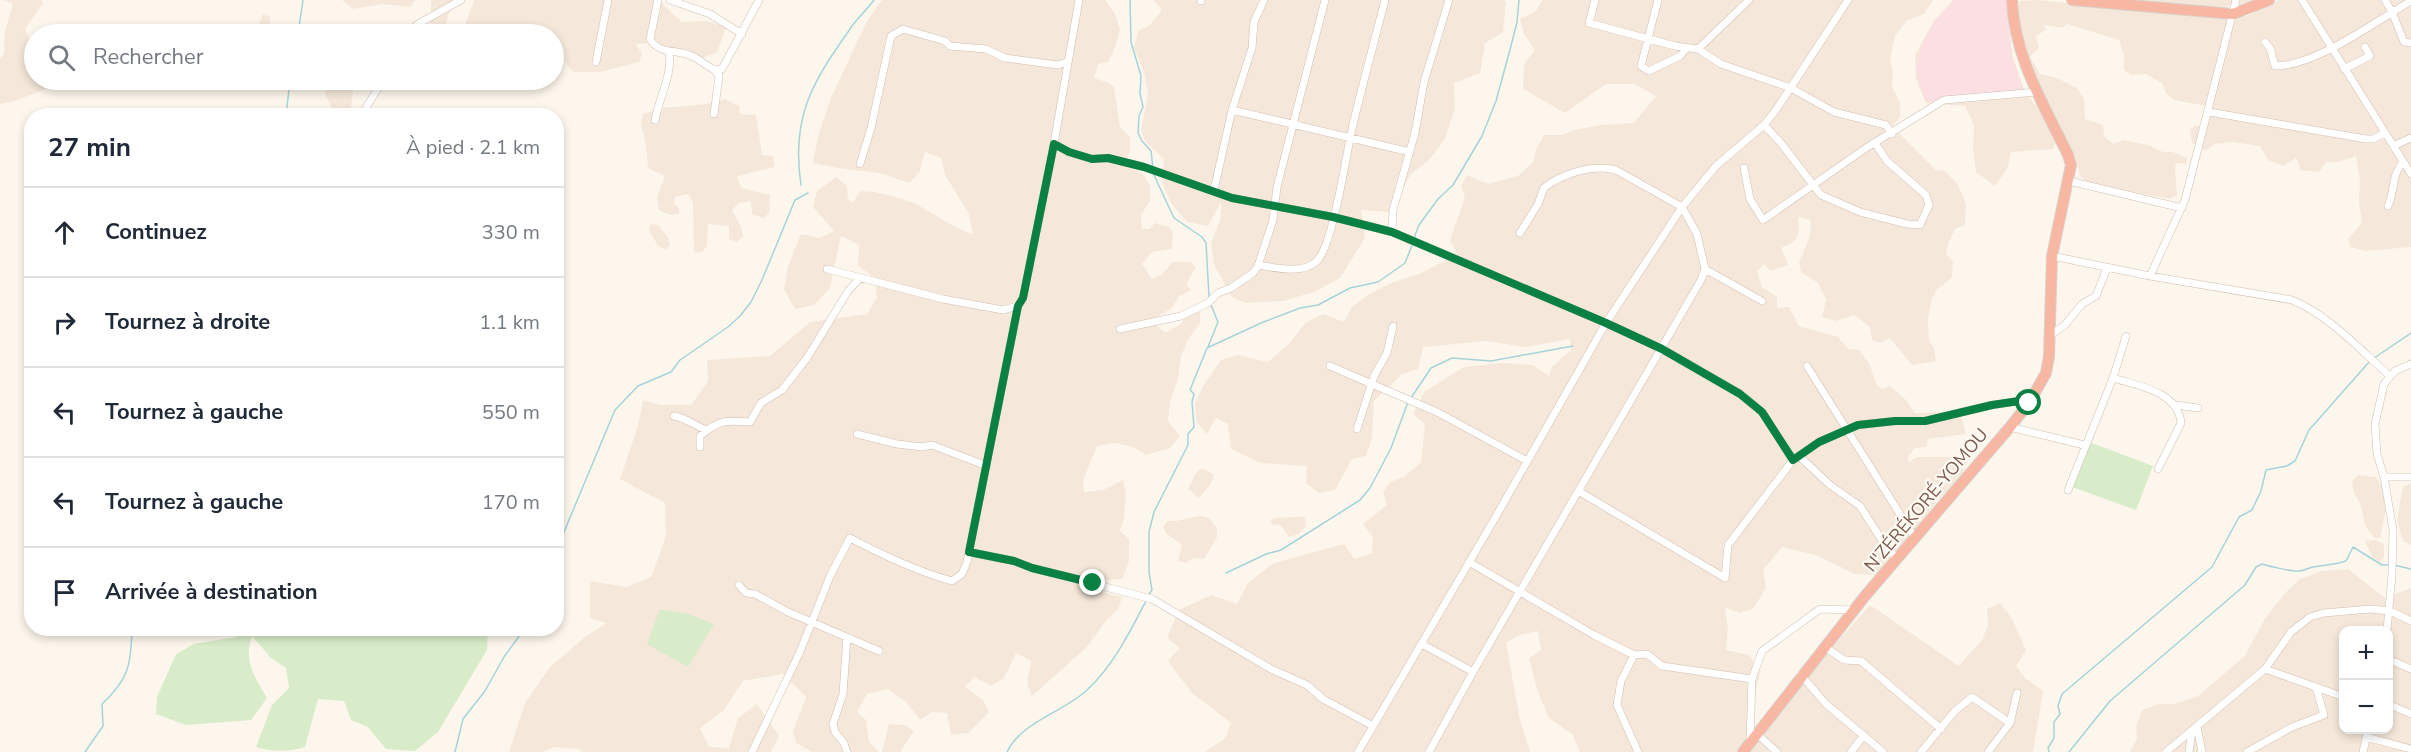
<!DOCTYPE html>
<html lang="fr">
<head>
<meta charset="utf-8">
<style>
	:root { --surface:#fff; --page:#f6f6f7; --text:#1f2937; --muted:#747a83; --line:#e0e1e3 }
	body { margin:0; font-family:"Nunito Sans",sans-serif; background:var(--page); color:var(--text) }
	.controls { position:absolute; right:18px; bottom:18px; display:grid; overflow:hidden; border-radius:12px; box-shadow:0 3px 9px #0003 }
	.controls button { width:54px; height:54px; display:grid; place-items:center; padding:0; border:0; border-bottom:2px solid var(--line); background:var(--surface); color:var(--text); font:30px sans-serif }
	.stop { position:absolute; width:18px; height:18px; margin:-14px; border:4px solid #0b8043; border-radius:50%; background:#fff }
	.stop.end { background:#0b8043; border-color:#fff; box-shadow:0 2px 6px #0008 }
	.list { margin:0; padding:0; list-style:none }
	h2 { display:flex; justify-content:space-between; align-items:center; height:78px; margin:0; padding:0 24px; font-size:26px }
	h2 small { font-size:20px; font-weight:400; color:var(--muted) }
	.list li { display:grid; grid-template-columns:39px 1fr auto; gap:18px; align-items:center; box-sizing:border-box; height:90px; padding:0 24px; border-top:2px solid var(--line) }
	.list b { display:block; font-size:22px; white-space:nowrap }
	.list em { font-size:20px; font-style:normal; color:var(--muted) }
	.icon { flex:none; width:33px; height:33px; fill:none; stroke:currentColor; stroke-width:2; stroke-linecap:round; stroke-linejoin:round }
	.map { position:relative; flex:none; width:2411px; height:752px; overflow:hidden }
	.search { position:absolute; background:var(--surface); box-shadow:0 3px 9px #0003; left:24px; top:24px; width:540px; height:66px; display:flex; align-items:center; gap:15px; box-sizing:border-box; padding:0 21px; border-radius:33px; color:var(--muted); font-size:22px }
	.panel { position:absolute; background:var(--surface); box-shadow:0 3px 9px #0003; left:24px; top:108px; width:540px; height:528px; border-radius:24px }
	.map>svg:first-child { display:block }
	.residential { fill:#f5e8da; fill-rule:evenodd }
	.medical { fill:#fbdfe3 }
	.green { fill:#d8ecc9 }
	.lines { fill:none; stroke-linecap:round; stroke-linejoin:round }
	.stream { stroke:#a5d3da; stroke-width:1.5 }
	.minor-casing { stroke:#d1beb0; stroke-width:8 }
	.highway-casing { stroke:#dad1cd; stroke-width:12 }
	.minor { stroke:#fff; stroke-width:7 }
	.highway { stroke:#f7b7a3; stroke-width:10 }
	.route { stroke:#0b8043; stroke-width:8 }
	.labels { text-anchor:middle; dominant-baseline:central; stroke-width:4.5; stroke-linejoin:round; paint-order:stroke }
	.street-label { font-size:18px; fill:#7a5c4d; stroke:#fffaf3 }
</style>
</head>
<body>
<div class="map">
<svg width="2411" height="752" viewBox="0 0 2411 752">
	<rect width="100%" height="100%" fill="#fdf6ec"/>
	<!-- residential -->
	<path class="residential" d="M3 0H42L43 3 25 29 34 51V80H47L50 87 15 101 0 104V58L4 54 5 31 13 4Z
		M342 0H415L410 7 382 4 353 9Z
		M431 0H452L446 25 431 26Z
		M473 0H658L682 22 707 21 726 27 717 52 697 60 654 43 636 44 642 54 639 62 600 72H573L556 51 554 52V34H469L464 26 474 2Z
		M882 0H1105L1114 12 1120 29 1116 45 1108 62 1098 64 1094 78 1109 83 1114 87 1120 127 1130 137V150L1125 165 1143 174 1150 186V201L1141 215 1142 229H1149L1155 223 1169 227 1173 232 1172 249 1152 252 1142 264 1152 279 1161 275 1173 262H1190L1196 267 1186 284 1191 290 1179 296 1172 308 1157 317V326L1165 333 1181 324 1189 308 1200 312V323L1189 338 1181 356 1178 379 1170 401 1168 421 1180 436 1170 448 1146 455 1133 447 1115 443 1097 446 1083 480 1084 492 1103 490 1123 480 1126 493 1124 519 1120 531 1129 539V561L1122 579 1106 580 1102 592 1122 597 1118 610 1107 619 1087 647 1032 696 1027 684 1031 661 1016 653 1004 678 991 686 974 677 965 687 983 700 989 712 968 733 951 735 947 713 932 712 920 720 906 702 888 689 867 694 857 712 866 720 869 742 879 752H812L796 743 793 731 806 697 783 674 743 681 723 711 700 728 709 747 729 748 738 718 757 704 779 736 771 752H581L580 749 555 747 543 752H509L525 703 550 667 585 637 607 623 590 618V581L627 587 651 577 666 536 665 503 620 479 638 426 643 400 660 405H691L708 381 707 360 770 356 810 322 867 314 877 298 875 278 858 266 859 245 841 236 830 288 814 305 795 309 784 289 788 266 801 234 819 238 834 231 813 207 817 191 836 177 847 186 848 199 853 203 860 191 874 192 896 197 916 204 950 224 973 235 969 214 945 175 941 158 925 152 919 173 909 183 880 173 838 168 813 163 818 136 831 98 867 21Z
		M1153 0H1503L1506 2 1503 32 1485 43 1480 73 1454 83 1455 109 1444 140 1429 160 1411 174 1390 212 1361 210 1365 238 1340 278 1314 292 1283 301 1245 303 1232 297 1214 264 1211 243 1221 218V202L1208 226 1187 222 1171 203 1162 182 1164 159 1145 141 1141 130 1148 94 1144 72 1134 48 1138 31 1150 25 1162 10Z
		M1543 0H1933L1924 14 1906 21 1895 36 1890 58 1893 74 1892 87 1900 103V117L1892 126 1936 170 1945 171 1957 183 1966 204 1965 225 1955 229 1948 244 1946 254 1953 262 1952 278 1937 289 1931 301 1928 320 1929 341 1934 348 1936 361 1912 365 1890 338 1880 343 1872 340 1870 327 1854 315 1836 321 1822 317 1826 300 1818 283 1801 272 1799 263 1810 236 1811 220 1798 217 1799 232 1795 241 1781 248 1788 265 1770 271 1764 264 1757 271 1762 287 1777 297V308L1789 307 1799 326 1838 337 1848 349 1859 350 1870 365 1876 384 1882 389 1890 386 1905 399 1915 413 1944 412 1961 417 1966 434 1928 439 1926 447 1915 448 1908 457 1909 462 1917 457H1950L1968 460 1962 476 1938 500 1877 575 1855 574 1816 555 1782 547 1763 570 1766 588 1753 609 1739 613 1725 607 1728 629 1726 650 1749 655 1760 672 1745 741 1737 752H1580L1572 734 1549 718 1537 690 1529 658 1541 650 1538 631 1519 635 1506 643 1520 720 1530 752H1204L1225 739 1231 723 1192 693 1168 661 1180 648 1167 638 1179 610 1211 595 1237 604 1248 583 1272 564 1306 554 1344 544 1354 559 1372 553 1373 537 1363 524 1387 505 1383 492 1390 482 1404 477 1421 462 1425 424 1413 414 1424 392 1464 367 1503 363 1533 365 1549 376 1552 367 1571 350 1570 339 1525 347 1486 341 1423 347 1418 369 1402 374 1374 401 1372 438 1366 456 1352 459 1335 490 1319 493 1306 483 1307 466 1260 463 1231 449 1228 424 1216 418 1207 434 1196 421 1195 403 1203 386 1221 360 1237 355 1268 362 1290 343 1305 323 1323 314 1344 322 1352 307 1369 294 1391 283 1419 274 1457 255 1450 240 1465 197 1461 186 1467 175 1488 184 1518 176 1533 162 1536 150 1544 135H1562L1574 130 1601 125 1634 123 1656 96 1634 84H1606L1565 113 1523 89 1524 64 1535 50 1524 34 1520 19 1535 12Z
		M1953 0H2008V21L2013 57 2023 87 2034 104 2041 106 2056 141 2053 149 2011 152 2008 167 1995 186 1976 172 1973 151 1974 125 1965 106 1926 103 1916 79 1915 55 1933 22Z
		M2037 0 2224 16H2247L2278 0H2411V247L2365 251 2351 247 2348 239 2362 223 2359 202 2360 181 2356 156 2338 162H2326L2319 172 2301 170 2296 158 2283 166 2268 160 2260 146 2232 142 2214 144 2206 151 2192 143 2190 129 2196 125 2207 128 2212 107 2174 100 2166 93 2162 83 2146 74 2131 75 2124 70V55L2119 40 2067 24 2063 28 2044 25 2046 29 2036 37 2039 48 2030 56 2040 74 2057 78 2077 88 2084 99 2085 119 2103 125 2104 136 2113 144 2123 140 2148 145 2163 152H2173L2187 158 2186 164 2176 163 2175 169 2177 195 2170 199 2088 183 2080 176 2076 159 2067 140 2034 77 2018 23 2019 1Z
		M2115 0H2256L2217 9Z
		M263 14 270 17V34H255Z
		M341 84 353 91 351 107 362 115H336L325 95 327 85Z
		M725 99 739 106 740 114 756 115 762 155 773 156 775 167 737 176 741 188 770 195 769 213 764 218 752 214 751 201 739 203 732 210 741 227 743 237 736 242 729 239V226L708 224 707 246 702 252H694L693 203 688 194 675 197 674 204 679 208V214L670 215 659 210 657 197 665 176 648 168 646 145 641 125 643 114 662 108 706 104Z
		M651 224 658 225 667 236 670 244 666 250 658 246 649 230Z
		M1202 468 1214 475 1211 483 1199 498 1188 489 1196 473Z
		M2358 475 2376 477 2383 490 2386 509 2380 538H2374L2366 527 2360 503 2353 491 2352 481Z
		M2411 484V545L2403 541 2397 521 2403 486Z
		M1199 516 1209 518 1217 528V537L1204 559 1193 558 1186 563 1178 561 1182 545 1166 533 1163 526 1168 521H1176Z
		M1297 517H1305L1306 526 1299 534 1289 537 1280 524 1273 525 1270 521 1274 518Z
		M2375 540 2384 544V558L2380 562 2373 558 2365 541Z
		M2348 569 2385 598 2411 588V752H2130L2137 739 2136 726 2142 710 2159 704H2175L2198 696 2245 656 2264 620 2285 593 2300 579 2322 571ZM2344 630H2388V730H2344Z
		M2000 603 2011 617 2026 650 2016 666 2025 678 2043 691 2033 752H1748L1822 659 1870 605 1959 666 1982 640 1988 625 1987 609Z
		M889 724 905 725 914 731 900 752H882Z"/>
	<!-- medical -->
	<path class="medical" d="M1955 0H2007L2011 57 2025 93 1925 101 1916 69 1922 44 1936 19Z"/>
	<!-- green -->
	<path class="green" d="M2089 442 2153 466 2136 510 2072 487Z
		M660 609 688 614 714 624 688 667 647 644Z
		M240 629V628L488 629 487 650 438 732 415 751 386 749 368 727 351 720 344 701 318 699 305 747C289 752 272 752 256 747L272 705 289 688 286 668 271 658 252 636C243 660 255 678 267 698L251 720 186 725 156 714 157 697 176 654 194 644 236 637Z"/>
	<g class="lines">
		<!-- stream -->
		<path class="stream" d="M1130 0 1131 42 1141 76 1140 93 1143 107 1139 116 1138 133 1142 141 1151 151 1153 168
			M298 34 303 0
			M286 116 290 80
			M1153 173 1174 218 1202 237 1206 243 1209 297
			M801 185C791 119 811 84 848 32 855 20 866 11 874 0
			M1414 238 1419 225 1438 199 1453 185 1482 136 1496 101 1511 46 1517 22 1519 0
			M1208 347 1218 322 1211 305
			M2374 358 2411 333
			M1411 398 1431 368 1452 358 1491 361 1573 346
			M556 551 615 410 638 386 671 372 680 360 728 327 740 316 751 302 762 280 795 200 808 193
			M2394 565 2411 569
			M1226 573 1266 554 1281 550 1360 500 1370 488 1391 448 1408 402
			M1148 596 1152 590 1149 572V532L1154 512 1188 445V434L1194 427 1192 402 1194 394 1190 390 1207 348 1261 323 1300 308 1318 305 1350 288 1378 282 1405 263 1413 243
			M85 752 103 726 102 704C129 679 131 665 132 628
			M455 752 463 719 485 691 504 657 525 628
			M1007 752C1022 721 1064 712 1087 690 1113 666 1130 632 1146 601
			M2049 752 2048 748 2054 738V722L2060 714 2058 706 2062 694 2212 567 2239 517 2252 510 2261 491 2266 470 2287 466 2295 461 2309 430 2370 361
			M2069 752 2110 701 2245 585 2256 567 2262 564C2268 566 2294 572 2299 571 2303 571 2308 568 2313 567 2325 565 2334 565 2346 561L2353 547 2382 565H2390"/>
		<defs>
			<path id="minor" d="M658 0 650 39C660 56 679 48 694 57 701 61 707 66 715 70L722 69 759 0
				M670 0 710 14 742 34
				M1595 0 1589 23 1675 46 1698 49 1721 64 1791 88 1834 112 1886 125 1892 134
				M1658 0 1641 66 1649 71 1680 56 1687 48
				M2302 0 2411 174
				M2385 0 2392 12 2404 42 2411 43
				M1201 1V0
				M407 34 418 24 461 0
				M2265 42 2270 48 2275 66C2316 66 2376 21 2411 1
				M1698 49 1749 0
				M596 62 608 0
				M2344 69 2370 56 2365 47
				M1232 110 1410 152
				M2209 112 2366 139H2373L2385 133
				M714 114 719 76 715 70
				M361 116 383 80
				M655 120C659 98 673 74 669 52
				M1764 125 1780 142 1821 195 1860 212 1907 224 1920 225 1929 205 1926 195 1887 161 1875 143
				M1054 144 1069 152 1092 159 1108 158 1144 167 1232 198 1333 217 1392 232 1606 323 1662 349 1741 394 1762 412 1793 460
				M2393 146 2411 138
				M860 164 871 128 891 36 903 29 945 41 950 46 986 49 1005 58 1058 65 1067 62
				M1744 168 1750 199 1763 220 1866 148 1944 100 2038 92
				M2069 181 2182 208
				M1214 190 1232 110 1252 48 1254 22 1264 0
				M2388 206C2395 191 2391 176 2403 162
				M1392 232 1393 210 1415 133 1424 82 1449 0
				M2052 256 2150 276 2292 300C2330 316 2359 349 2390 376
				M1258 265C1275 268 1302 274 1316 262 1333 247 1346 155 1352 129 1362 86 1374 43 1385 0
				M827 269 943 299 1003 310 1018 306
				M1705 269 1762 301
				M2150 276 2185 200 2236 0
				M1120 329 1181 316 1208 303 1218 293 1231 288 1253 273 1258 266 1273 220 1277 187 1325 0
				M2049 336 2065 325 2082 304 2096 296 2107 268
				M1330 366 1437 412 1527 461
				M1807 366 1915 538
				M2113 378C2138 386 2178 391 2181 423L2158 469
				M2176 405 2198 408
				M674 416C686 418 695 426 707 430
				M2010 427 2084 445
				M1357 429 1374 376 1387 353 1393 326
				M857 434 897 444 922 447 932 445 987 466
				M700 447V436C718 420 726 420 750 422L761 403 782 390 807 358 848 291 860 278
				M1799 456 1830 485 1860 506 1885 545 1898 560
				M2384 477H2411
				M2068 490 2113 378 2126 336
				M1580 492 1725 578 1728 545 1793 460 1819 442 1858 425 1895 421H1925L1992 405 2019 401 2029 403
				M969 552 1014 561 1032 568 1152 599 1271 669 1307 685 1323 699 1373 726
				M1469 562 1594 635 1634 655 1647 654 1662 666 1752 679
				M739 585 746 593 755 594 788 612 879 651
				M2387 630 2392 575 2393 530 2384 477 2377 454 2375 424 2384 384 2395 371 2411 364
				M1422 644 1473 672
				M1825 647 1844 660 1861 661 1941 729
				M1634 655 1621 681 1617 705 1638 752
				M2388 659 2411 669
				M2265 669 2344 697
				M1801 675 1826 704 1883 752
				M2388 704 2411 714
				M2197 727 2202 752
				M1756 733 1777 752
				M2366 737 2411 749
				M1750 742 1752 679 1762 651 1820 609 1854 610
				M752 752 799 654 831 574 850 538C883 555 916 571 952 581L962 574 967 562 1018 306 1023 298 1053 149 1079 0
				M847 752 844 743 835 732 833 724 843 694 847 637
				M1358 752 1495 518 1606 323 1682 207 1716 166 1764 125 1776 110 1848 0
				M1429 752 1473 672 1701 280 1705 269 1697 234 1682 207 1616 170C1593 164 1563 173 1544 188L1538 204 1520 233
				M1851 752 1864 735
				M1921 752 1955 711 1972 697 2010 723
				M1988 752 2010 723 2017 693
				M2166 752 2265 669 2291 632 2310 617 2324 613 2370 609 2390 611 2411 621
				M2189 752 2192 731
				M2247 752 2292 727 2324 715 2316 687
				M2363 752 2368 730"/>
			<path id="highway" d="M2072 0 2233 14 2269 0
				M1743 752 1865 596 2010 427 2029 403 2046 373 2049 356 2052 256 2071 165 2068 155C2044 105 2014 57 2012 0"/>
		</defs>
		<!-- minor casing -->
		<use href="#minor" class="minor-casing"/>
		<!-- highway casing -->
		<use href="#highway" class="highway-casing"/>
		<!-- minor -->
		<use href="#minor" class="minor"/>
		<!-- highway -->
		<use href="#highway" class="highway"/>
	</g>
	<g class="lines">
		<!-- route -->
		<path class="route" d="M1093 583 1032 568 1014 561 969 552 1018 306 1023 298 1054 144 1069 152 1092 159 1108 158 1144 167 1232 198 1333 217 1392 232 1606 323 1662 349 1740 394 1762 412 1793 460 1819 442 1858 425 1895 421H1925L1992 405 2019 401 2029 403"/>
	</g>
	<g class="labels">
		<!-- street labels -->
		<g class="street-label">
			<text transform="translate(1926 500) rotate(-50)">N'ZÉRÉKORÉ-YOMOU</text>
		</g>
	</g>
</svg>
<div class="controls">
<button>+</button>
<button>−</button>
</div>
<div class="stop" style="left:2029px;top:403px"></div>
<div class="stop end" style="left:1093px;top:583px"></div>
<div class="search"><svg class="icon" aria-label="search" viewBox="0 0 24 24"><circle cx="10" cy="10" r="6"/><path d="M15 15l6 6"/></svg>Rechercher</div>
<section class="panel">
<h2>27 min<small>À pied · 2.1 km</small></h2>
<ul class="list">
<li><svg class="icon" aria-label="ahead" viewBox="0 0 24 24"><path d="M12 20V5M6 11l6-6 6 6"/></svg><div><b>Continuez</b></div><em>330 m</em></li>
<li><svg class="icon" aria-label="right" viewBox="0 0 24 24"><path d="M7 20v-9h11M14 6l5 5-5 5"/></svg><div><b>Tournez à droite</b></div><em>1.1 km</em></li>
<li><svg class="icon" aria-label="left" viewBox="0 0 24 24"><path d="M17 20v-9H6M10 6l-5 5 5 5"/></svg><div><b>Tournez à gauche</b></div><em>550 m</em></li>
<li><svg class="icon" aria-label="left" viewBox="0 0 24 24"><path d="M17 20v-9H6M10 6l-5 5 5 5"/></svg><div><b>Tournez à gauche</b></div><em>170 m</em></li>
<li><svg class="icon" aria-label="arrive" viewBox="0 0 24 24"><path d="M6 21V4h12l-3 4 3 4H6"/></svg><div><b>Arrivée à destination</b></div></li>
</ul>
</section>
</div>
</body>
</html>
